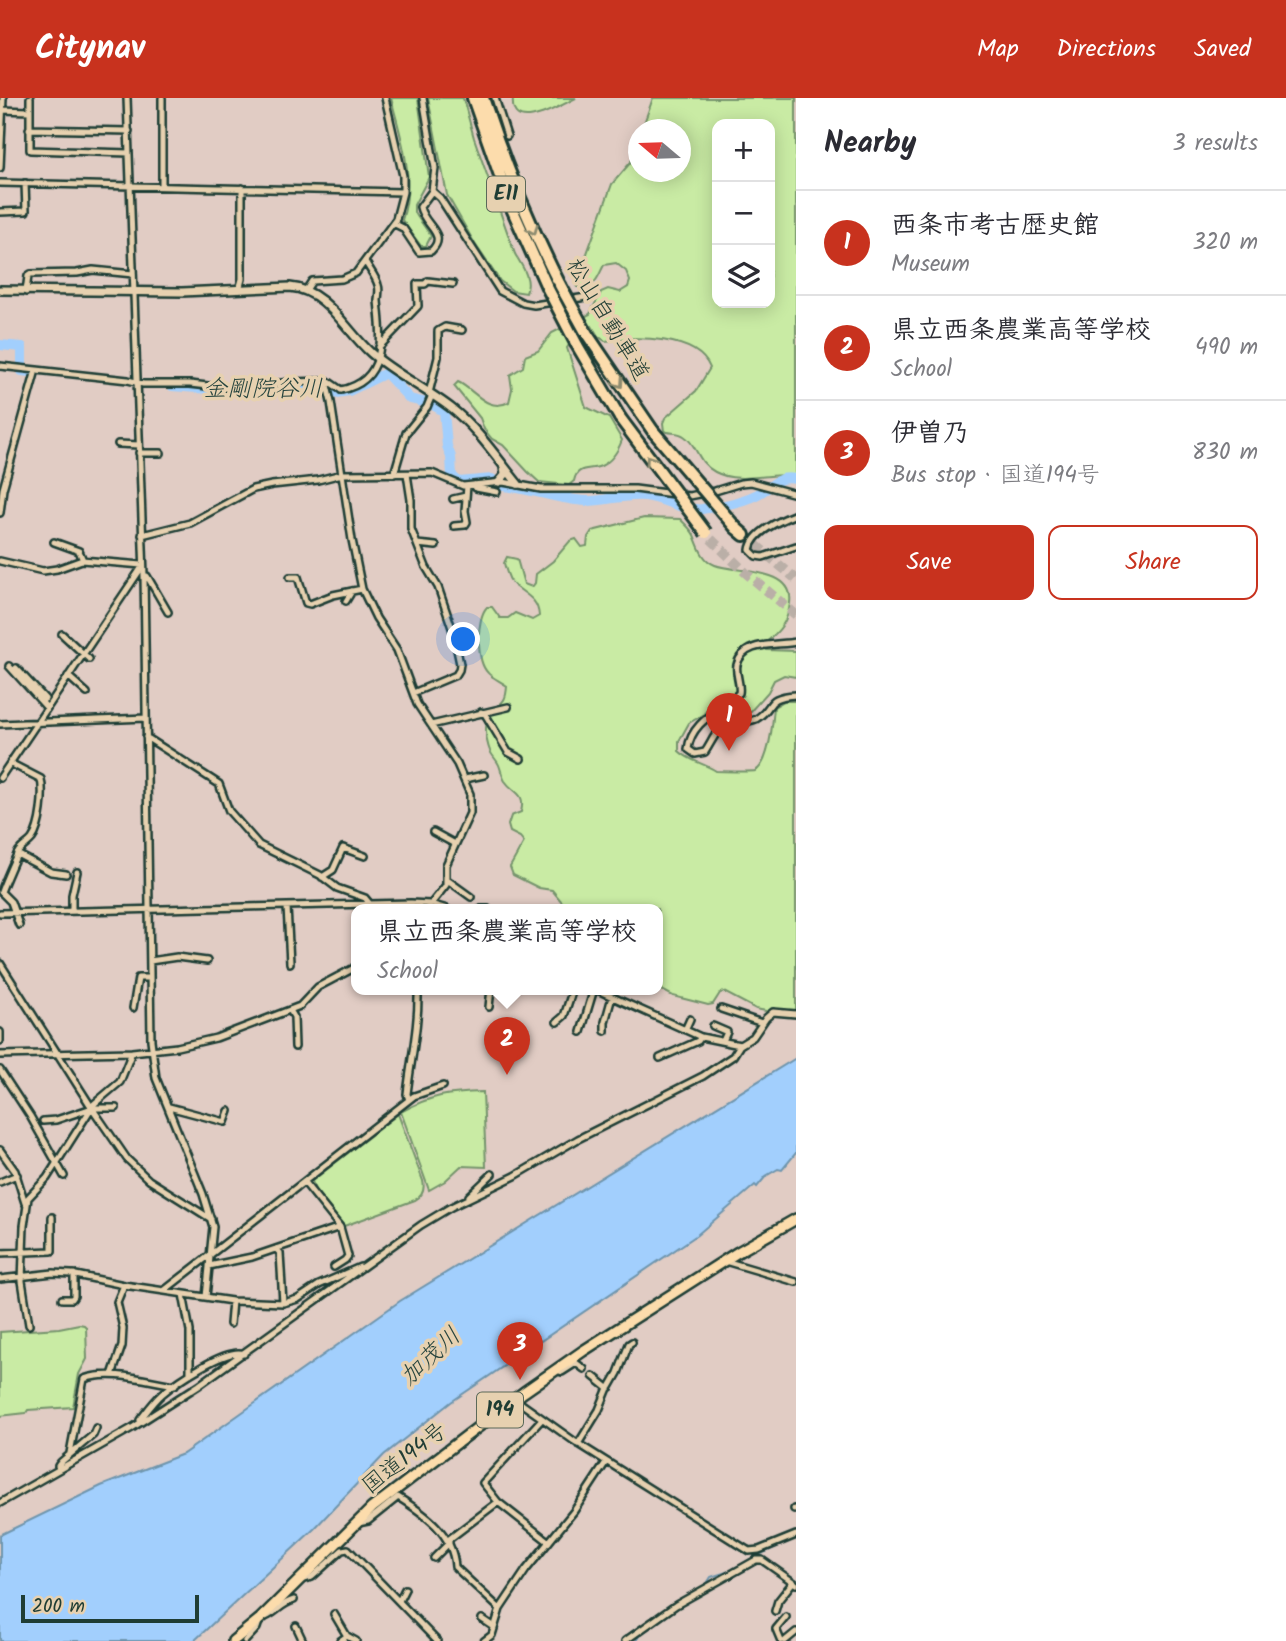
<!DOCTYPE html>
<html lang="en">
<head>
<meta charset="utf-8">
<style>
	:root { --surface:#fff; --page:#f7f7f7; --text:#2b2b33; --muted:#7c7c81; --line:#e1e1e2; --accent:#c8321e }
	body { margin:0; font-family:Kalam,"Klee One",sans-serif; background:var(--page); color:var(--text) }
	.controls { position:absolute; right:21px; top:21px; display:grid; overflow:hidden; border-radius:14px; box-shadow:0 4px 18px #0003 }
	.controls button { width:63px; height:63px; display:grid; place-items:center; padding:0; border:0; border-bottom:2px solid var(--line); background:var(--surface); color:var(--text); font:35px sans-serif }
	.compass { position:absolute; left:628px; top:21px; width:63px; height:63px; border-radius:50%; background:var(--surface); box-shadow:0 4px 18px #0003; rotate:289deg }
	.scale { position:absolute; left:21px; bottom:18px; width:178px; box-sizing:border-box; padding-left:7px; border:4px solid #1f3d34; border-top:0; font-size:19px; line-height:24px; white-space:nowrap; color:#1f3d34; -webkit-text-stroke:5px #e7d1b0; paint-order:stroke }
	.you { position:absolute; left:464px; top:542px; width:24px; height:24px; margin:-18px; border:5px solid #fff; border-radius:50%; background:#1a73e8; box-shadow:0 0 0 10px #1a73e833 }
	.badge { display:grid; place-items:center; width:46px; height:46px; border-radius:50%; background:var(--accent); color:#fff; font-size:23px; font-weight:700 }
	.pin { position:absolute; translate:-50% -58px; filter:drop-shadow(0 2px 4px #0008) }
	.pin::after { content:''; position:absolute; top:37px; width:24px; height:21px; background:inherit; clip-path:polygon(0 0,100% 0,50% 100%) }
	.popup { position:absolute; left:351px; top:806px; width:312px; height:91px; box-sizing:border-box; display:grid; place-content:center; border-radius:14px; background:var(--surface); filter:drop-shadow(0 2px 5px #0005); font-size:23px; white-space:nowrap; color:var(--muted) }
	.popup b { font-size:26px; color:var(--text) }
	.popup::after { content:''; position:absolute; left:50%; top:100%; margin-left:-14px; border:14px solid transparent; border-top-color:var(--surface) }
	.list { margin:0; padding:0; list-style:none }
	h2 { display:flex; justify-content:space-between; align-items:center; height:91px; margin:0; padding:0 28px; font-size:30px }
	h2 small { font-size:23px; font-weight:400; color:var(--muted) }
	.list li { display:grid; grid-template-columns:46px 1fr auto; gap:21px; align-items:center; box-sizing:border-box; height:105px; padding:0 28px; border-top:2px solid var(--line) }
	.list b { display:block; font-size:26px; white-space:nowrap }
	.list p { margin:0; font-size:23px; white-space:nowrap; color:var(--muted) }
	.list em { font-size:23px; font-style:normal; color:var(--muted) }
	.actions { display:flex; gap:14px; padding:21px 28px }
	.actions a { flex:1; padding:16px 0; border:2px solid var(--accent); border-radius:14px; text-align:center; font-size:24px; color:var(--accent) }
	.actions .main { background:var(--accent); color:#fff }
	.icon { flex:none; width:38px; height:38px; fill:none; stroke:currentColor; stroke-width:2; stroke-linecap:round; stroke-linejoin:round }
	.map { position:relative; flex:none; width:796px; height:1543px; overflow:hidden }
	header { display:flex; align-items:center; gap:42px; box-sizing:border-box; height:98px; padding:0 35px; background:var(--accent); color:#fff }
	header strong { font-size:33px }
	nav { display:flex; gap:38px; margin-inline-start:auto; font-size:24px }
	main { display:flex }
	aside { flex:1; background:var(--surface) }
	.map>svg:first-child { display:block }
	.green { fill:#c9eba4; stroke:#74946c; stroke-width:2; fill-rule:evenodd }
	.water { fill:#a2cffd; stroke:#6e95ad; stroke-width:2 }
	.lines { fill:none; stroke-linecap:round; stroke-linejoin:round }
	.stream { stroke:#6e95ad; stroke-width:2 }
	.river { stroke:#a2cffd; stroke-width:10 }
	.motorway-tunnel { stroke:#baafa7; stroke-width:10; stroke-dasharray:10 5; stroke-linecap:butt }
	.minor-casing { stroke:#1f3d34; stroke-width:10 }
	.tertiary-casing { stroke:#1f3d34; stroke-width:12 }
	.trunk-casing { stroke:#1f3d34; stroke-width:14 }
	.motorway-casing { stroke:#1f3d34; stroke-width:16 }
	.minor { stroke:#e7d1b0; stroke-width:5 }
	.tertiary { stroke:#e7d1b0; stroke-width:7 }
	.trunk { stroke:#fcdcac; stroke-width:9 }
	.motorway { stroke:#fcdcac; stroke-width:10 }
	.motorway-bridge-casing { stroke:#1f3d34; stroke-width:16; stroke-linecap:butt }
	.motorway-bridge { stroke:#fcdcac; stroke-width:10 }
	.oneway { stroke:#8e8c70 }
	.labels { text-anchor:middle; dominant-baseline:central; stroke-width:7; stroke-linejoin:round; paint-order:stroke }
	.shield { fill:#e7d1b0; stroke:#5b6959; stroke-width:2 }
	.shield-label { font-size:21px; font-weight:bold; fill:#1f3d34 }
	.street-label { font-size:23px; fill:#1f3d34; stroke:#e7d1b0 }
	.water-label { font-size:24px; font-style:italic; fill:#26443e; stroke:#e7d1b0 }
</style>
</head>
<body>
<header>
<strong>Citynav</strong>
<nav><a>Map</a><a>Directions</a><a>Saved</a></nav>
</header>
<main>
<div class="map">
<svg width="796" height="1543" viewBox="0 0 796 1543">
	<rect width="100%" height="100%" fill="#e1ccc4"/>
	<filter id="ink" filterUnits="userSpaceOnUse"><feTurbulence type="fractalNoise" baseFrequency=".0143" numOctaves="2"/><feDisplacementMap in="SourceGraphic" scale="14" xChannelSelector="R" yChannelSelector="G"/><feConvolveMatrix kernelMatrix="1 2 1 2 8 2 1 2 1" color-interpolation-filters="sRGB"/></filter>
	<g filter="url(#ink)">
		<!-- green -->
		<path class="green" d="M391 0H418L429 79 414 107V114L431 138 426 148H421L402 122C416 80 401 41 391 0Z
			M428 0H463L474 40 515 156C522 168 532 181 526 195L513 193 500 183 475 146 447 97Z
			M513 0H576C561 7 509 39 513 0Z
			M653 0H796V378C770 374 740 387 715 374 697 365 698 347 684 338 678 333 670 336 664 333L663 325 665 320 696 293 710 270C697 237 634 238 605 243L598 238 592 228 578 234 567 250 586 309 609 320 622 342C618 353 612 363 601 368 589 373 577 367 574 383L569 387 539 384 528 374 503 347 492 341 484 331 480 320 454 288 458 284C475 292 487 315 509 304L512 291 510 277 523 269 525 258 538 253 552 235 590 216 601 194 608 191 620 194 628 189 630 183 626 173 616 165 604 167C595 184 598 187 577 189L576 186 612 86 631 64 638 42V74H680V32L642 31ZM717 26H770V205H717Z
			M644 420 680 421C685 426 691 431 694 437 699 449 702 462 715 467 736 475 795 469 790 505 788 523 780 533 765 545L767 552 796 553V579L784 577 774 582 768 594 750 614 741 613 722 601 712 606 703 617 689 625 679 643V653C689 663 704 665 716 673 722 673 752 674 755 673 769 667 773 622 774 609L784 603H796V919L756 911 724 894 720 895 713 906 708 907 673 898 658 890V811H560L562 804 552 792 539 790 513 777 510 769 524 744 520 739 510 734 508 727 511 718 521 714C526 694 514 696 505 683 502 678 501 672 499 667 497 662 492 658 490 653 486 643 483 623 491 615 501 604 506 606 507 588 501 583 492 580 488 575 476 563 476 520 487 509H492L500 520H508L515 515 532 522 539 518C538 501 526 497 514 487 508 482 506 472 504 465L507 459 517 461 524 486 532 489 535 485 536 476 553 463 570 443 576 441 582 449 587 448 588 439 592 433Z
			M483 994 486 1069 461 1068 445 1083 429 1092 401 1014C431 997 449 995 483 994Z
			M398 1016 423 1083C425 1092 423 1098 415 1102L344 1128 315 1092 312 1083Z
			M79 1226 84 1227 86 1229 87 1261 79 1276 73 1309 28 1312 26 1315 0 1318V1234L59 1230Z"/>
		<!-- water -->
		<path class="water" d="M796 960V1055L782 1072 778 1071 766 1078 757 1089 755 1087 697 1137 451 1304 384 1357 314 1431 194 1543H0V1437L101 1388 183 1356 400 1203Z"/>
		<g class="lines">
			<!-- stream -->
			<path class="stream" d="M741 1467C755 1457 778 1450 795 1440
				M704 1490 711 1479 730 1473
				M672 1513 703 1495
				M636 1543 639 1538 650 1529"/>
			<!-- river -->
			<path class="river" d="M0 247 22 249V273L31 274
				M172 288 222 292
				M266 289 331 288 336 295 349 293 386 275 410 301 431 306 444 313 447 348 451 359 452 378 459 384 492 381 502 388C531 390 558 402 587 403 606 403 625 396 645 398 665 400 681 413 702 411 719 409 748 403 763 393 777 385 777 378 796 381"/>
			<!-- motorway-tunnel -->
			<path class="motorway-tunnel" d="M744 437 796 481
				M711 441 746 475 796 517"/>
			<defs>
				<path id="minor" d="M30 0V52L129 55
					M127 0 144 477 151 942 156 980 203 1096 213 1129 206 1199
					M495 0 507 38
					M2 12 29 13
					M29 31 129 33
					M0 70 3 0
					M0 85 403 94
					M162 88V0
					M432 93 440 100 500 193 523 205 534 207 593 198
					M0 114 26 113 25 85
					M393 125 403 130 419 154 431 153C449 136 423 127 420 109L432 93 435 70 423 0
					M239 192 242 181V90
					M306 192 312 183 342 181 356 175 396 121 403 94V78L385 0
					M26 194 28 178 31 176 77 175 93 172 133 176
					M379 249 418 208 417 186H425L428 183 453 186
					M0 268 128 282 143 286H190L234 291 290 284 328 283 341 292
					M326 283 331 304 352 442 362 491 376 520 397 552 417 606 457 666 470 696V715L446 767V787L427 811
					M341 292C387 283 382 240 378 203 378 198 380 192 378 187 376 179 369 171 365 163
					M429 295 438 259V233L445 229 462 232
					M118 346 139 347
					M139 355H161
					M394 376 406 335 427 309 432 297
					M407 376 411 402V431L426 469 438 489 453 533 460 566 459 572 456 577 413 595
					M474 387 476 390 497 394
					M453 401 466 398
					M0 415 3 391 36 272
					M796 416C781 422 752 434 750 452L756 458 763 459 796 448
					M454 428 465 427 467 424 465 413 467 388
					M142 437 190 425 253 391 272 387 318 382 342 376 432 375 463 388 503 384 541 391H635L689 398 715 393 741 385 751 384 796 396
					M54 444 79 453 83 462
					M417 446 436 448
					M0 463 43 473 57 471 82 462 142 467
					M144 477 147 478 168 514
					M290 479H298L306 505 310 506 333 497 362 491
					M346 503 352 493
					M62 536 89 561
					M796 544C777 548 743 542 737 567 735 576 741 585 739 595 722 612 691 623 688 651L695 656 705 654C714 641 716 628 734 625 741 624 749 624 756 621 776 609 763 599 796 597
					M9 568 47 610
					M16 570 45 601
					M68 578 87 595
					M481 614 485 616 508 654 521 661
					M0 626 146 620
					M431 627 508 609
					M146 639 219 686 229 713 259 747 320 777 337 790 365 800 370 806
					M10 665 41 681C44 695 41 729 32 741 28 746 23 748 19 753 16 757 3 788 1 794L11 804 19 827
					M0 680 142 469
					M465 681 484 677
					M433 734 455 746
					M17 756 51 774 66 776
					M322 779 333 772 343 750 365 758
					M446 781 471 799
					M287 809 290 865
					M481 811H488
					M72 812V797L77 774
					M0 815 411 805 430 806 447 811
					M150 863 177 859 207 863
					M0 865 92 1010 127 1061 149 1082 211 1121
					M595 891 701 939 740 947
					M489 909 491 891
					M133 910 138 880H150
					M721 911 762 925
					M290 912 294 919 295 949
					M557 924 564 918 573 891
					M713 928 727 934 723 943
					M685 932 690 921
					M605 933V924L612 899
					M0 934V943
					M581 934 594 891
					M0 957 132 954
					M660 960 698 943 701 939
					M0 972 30 1018 64 1078
					M409 1002 407 996C411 961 419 927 418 891
					M169 1009 225 1024 229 1013
					M43 1023 56 1022 92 1010H116
					M0 1052 15 1073 25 1105
					M0 1084 17 1077
					M304 1084 340 1129 348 1158 345 1162 334 1169
					M469 1098 492 1076
					M276 1151 280 1155 283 1205
					M0 1155 52 1153V1119
					M725 1163 796 1184
					M209 1168 252 1159 340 1129
					M0 1181 53 1175 71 1176 124 1187 232 1203 283 1205 298 1201 319 1187 360 1169
					M165 1192 414 998 443 988
					M183 1196 190 1233V1276
					M62 1201H72L74 1198V1176
					M230 1226 232 1203
					M29 1227 22 1183 24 1128 28 1100 47 1080 94 1006 120 984 132 954 177 949 216 940 300 908 318 889 356 869
					M557 1272 562 1274 576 1265 584 1271
					M112 1277 122 1248 123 1230 117 1204 124 1187
					M593 1278 608 1290 610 1289 618 1275 629 1246 632 1244
					M515 1301 574 1343 749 1453 759 1452 796 1437
					M542 1321 483 1385 498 1404 549 1444
					M140 1322C147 1313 154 1303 162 1296 176 1284 227 1249 244 1256
					M578 1346 599 1312 608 1290
					M70 1355 84 1281C110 1271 148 1283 175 1287
					M59 1371 58 1368 61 1364 93 1337 96 1330
					M0 1405 132 1330 199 1287 421 1127 451 1109 515 1078 578 1041 703 978 733 958 740 947 753 939 766 920 773 914 796 916
					M794 1411H796
					M358 1425 368 1423 398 1399C425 1416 453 1435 455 1469L500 1511
					M448 1442 498 1404
					M434 1460 449 1445
					M303 1481 312 1479 342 1452 348 1451 437 1543
					M399 1503 405 1491
					M775 1513 778 1503 793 1484
					M334 1516 347 1538 340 1543
					M482 1521 494 1529
					M296 1528 303 1543
					M347 1538 356 1543
					M245 1543 257 1530 260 1521C276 1517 279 1506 294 1502
					M484 1543 492 1537 500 1511 526 1472 574 1413 606 1364
					M625 1543 676 1507 756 1462H762L796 1486
					M781 1543 776 1531 786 1519
					M785 1543 796 1534"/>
				<path id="tertiary" d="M0 192 182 194 290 189C327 192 345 232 371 255 395 276 425 290 451 310 477 330 497 360 518 386
					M499 384 505 377 504 369"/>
				<path id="trunk" d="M233 1543 260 1521 372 1410 524 1294 583 1253 738 1154 796 1121"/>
				<path id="motorway" d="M473 0 510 106 547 189
					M483 0C504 64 529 126 560 187
					M587 236 653 333
					M577 247 620 320
					M736 430 744 437"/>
			</defs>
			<!-- minor casing -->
			<use href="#minor" class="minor-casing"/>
			<!-- tertiary casing -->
			<use href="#tertiary" class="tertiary-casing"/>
			<!-- trunk casing -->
			<use href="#trunk" class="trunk-casing"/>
			<!-- motorway casing -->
			<use href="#motorway" class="motorway-casing"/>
			<!-- minor -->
			<use href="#minor" class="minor"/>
			<!-- tertiary -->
			<use href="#tertiary" class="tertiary"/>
			<!-- trunk -->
			<use href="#trunk" class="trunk"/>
			<!-- motorway -->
			<use href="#motorway" class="motorway"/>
			<defs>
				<path id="motorway-bridge" d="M560 187 587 236
					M547 189 577 247
					M620 320 706 435
					M653 333 736 430"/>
			</defs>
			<!-- motorway-bridge casing -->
			<use href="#motorway-bridge" class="motorway-bridge-casing"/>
			<!-- motorway-bridge -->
			<use href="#motorway-bridge" class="motorway-bridge"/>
		</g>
		<!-- one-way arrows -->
		<defs><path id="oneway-chevron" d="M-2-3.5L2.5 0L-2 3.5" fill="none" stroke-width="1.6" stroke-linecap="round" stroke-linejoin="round" transform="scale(1.75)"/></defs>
		<g class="oneway">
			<use href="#oneway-chevron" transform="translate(533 132) rotate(67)"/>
			<use href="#oneway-chevron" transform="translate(619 285) rotate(56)"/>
			<use href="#oneway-chevron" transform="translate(650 362) rotate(-125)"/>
		</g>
	</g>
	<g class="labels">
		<!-- shield labels -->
		<g class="shield">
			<rect x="487" y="78.5" width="38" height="35" rx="5"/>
			<rect x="477" y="1294.5" width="46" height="35" rx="5"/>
		</g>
		<g class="shield-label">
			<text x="506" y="96">E11</text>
			<text x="500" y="1312">194</text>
		</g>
		<!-- street labels -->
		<g class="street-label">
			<text transform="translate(607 222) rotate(59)">松山自動車道</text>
			<text transform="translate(405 1361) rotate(-38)">国道194号</text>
		</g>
		<!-- water labels -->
		<g class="water-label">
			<text x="263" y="291">金剛院谷川</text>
			<text transform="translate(431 1259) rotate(-43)">加茂川</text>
		</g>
	</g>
</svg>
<div class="controls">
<button>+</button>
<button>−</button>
<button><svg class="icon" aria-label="layers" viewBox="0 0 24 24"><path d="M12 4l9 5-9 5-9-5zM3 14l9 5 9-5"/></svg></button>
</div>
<svg class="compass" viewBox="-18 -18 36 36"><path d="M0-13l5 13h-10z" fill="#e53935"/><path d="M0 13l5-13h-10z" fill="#7c7c81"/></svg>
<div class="scale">200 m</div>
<div class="you"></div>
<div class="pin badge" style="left:729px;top:653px">1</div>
<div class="pin badge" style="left:507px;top:977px">2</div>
<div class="popup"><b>県立西条農業高等学校</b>School</div>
<div class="pin badge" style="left:520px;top:1282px">3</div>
</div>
<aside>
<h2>Nearby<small>3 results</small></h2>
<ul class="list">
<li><span class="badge">1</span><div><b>西条市考古歴史館</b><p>Museum</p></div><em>320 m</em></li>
<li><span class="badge">2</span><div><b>県立西条農業高等学校</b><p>School</p></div><em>490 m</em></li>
<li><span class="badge">3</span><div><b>伊曽乃</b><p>Bus stop · 国道194号</p></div><em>830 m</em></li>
</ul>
<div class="actions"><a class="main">Save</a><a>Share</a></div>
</aside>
</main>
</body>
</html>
